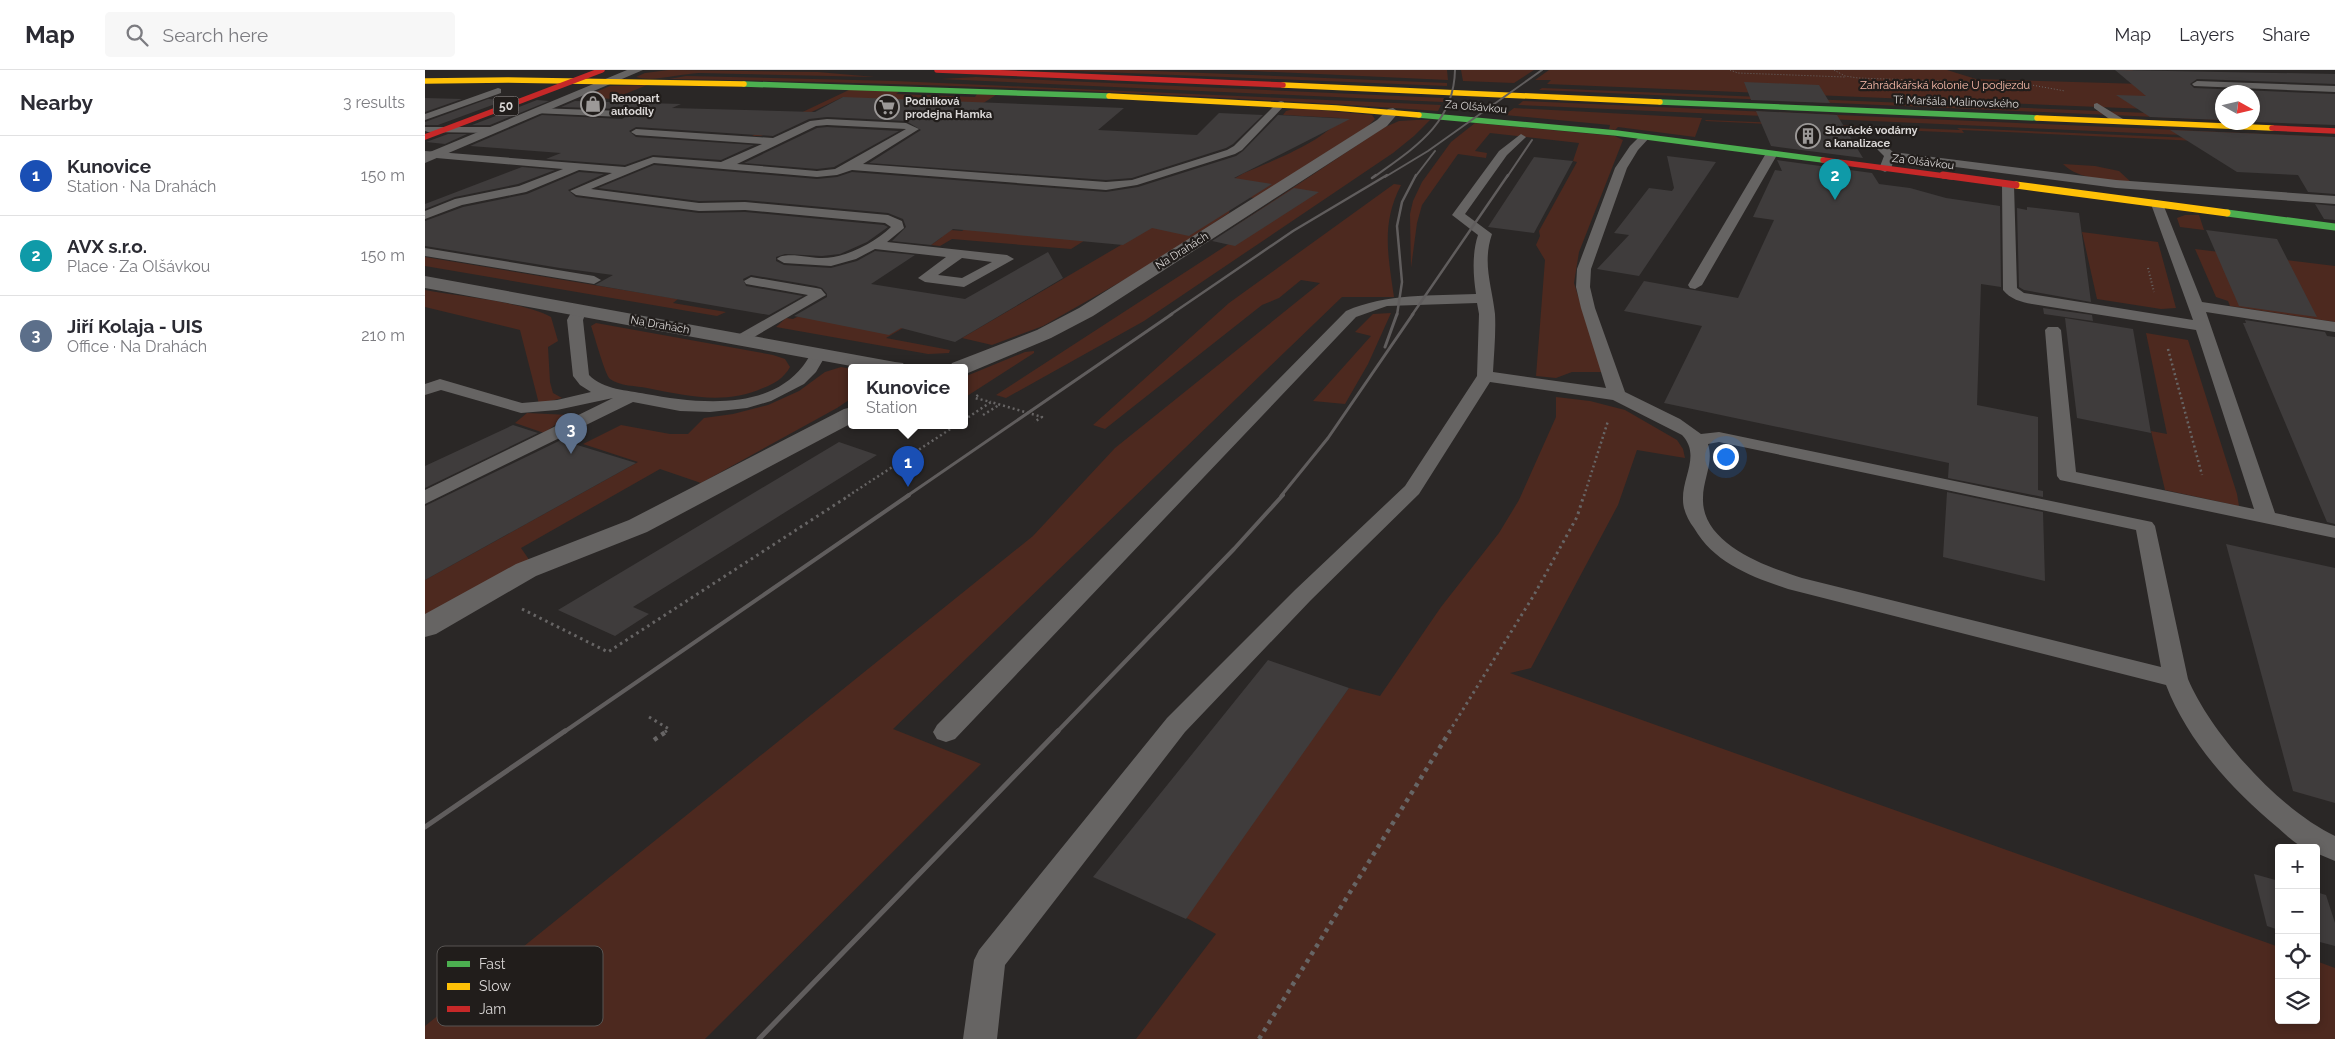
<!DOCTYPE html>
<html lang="en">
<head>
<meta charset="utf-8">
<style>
	:root { --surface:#fff; --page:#f7f7f7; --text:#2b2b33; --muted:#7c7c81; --line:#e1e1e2; --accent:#5e5c60 }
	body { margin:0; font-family:Raleway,sans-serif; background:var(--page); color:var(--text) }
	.controls { position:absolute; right:15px; bottom:15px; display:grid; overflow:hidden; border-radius:5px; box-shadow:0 2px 8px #0003 }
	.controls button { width:45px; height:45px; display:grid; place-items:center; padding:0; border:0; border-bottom:1px solid var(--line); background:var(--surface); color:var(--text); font:25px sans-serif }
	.compass { position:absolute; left:1790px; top:15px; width:45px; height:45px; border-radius:50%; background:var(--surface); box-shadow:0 2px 8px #0003; rotate:98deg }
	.you { position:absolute; left:1300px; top:386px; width:18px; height:18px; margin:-12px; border:4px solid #fff; border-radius:50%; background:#1a73e8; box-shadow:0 0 0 8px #1a73e833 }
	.badge { display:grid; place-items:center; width:32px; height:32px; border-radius:50%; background:var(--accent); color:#fff; font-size:16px; font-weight:700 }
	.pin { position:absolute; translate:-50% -41px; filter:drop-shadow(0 1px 2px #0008) }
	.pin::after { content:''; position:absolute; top:26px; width:18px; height:15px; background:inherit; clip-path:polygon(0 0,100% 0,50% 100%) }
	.popup { position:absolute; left:423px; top:294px; width:120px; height:65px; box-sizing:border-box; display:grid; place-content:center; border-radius:5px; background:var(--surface); filter:drop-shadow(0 1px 4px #0005); font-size:16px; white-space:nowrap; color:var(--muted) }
	.popup b { font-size:19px; color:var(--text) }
	.popup::after { content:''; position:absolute; left:50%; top:100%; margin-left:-10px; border:10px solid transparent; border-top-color:var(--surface) }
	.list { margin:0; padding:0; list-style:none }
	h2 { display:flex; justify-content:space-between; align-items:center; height:65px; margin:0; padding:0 20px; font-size:21px }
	h2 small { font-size:16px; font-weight:400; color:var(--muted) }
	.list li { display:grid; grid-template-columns:32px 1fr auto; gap:15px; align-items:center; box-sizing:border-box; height:80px; padding:0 20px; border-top:1px solid var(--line) }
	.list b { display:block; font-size:19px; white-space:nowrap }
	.list p { margin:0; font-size:16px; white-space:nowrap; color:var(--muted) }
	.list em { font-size:16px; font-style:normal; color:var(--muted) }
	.icon { flex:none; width:28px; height:28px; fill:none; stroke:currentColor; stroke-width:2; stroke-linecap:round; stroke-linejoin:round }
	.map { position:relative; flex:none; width:1910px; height:969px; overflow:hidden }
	header { display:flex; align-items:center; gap:30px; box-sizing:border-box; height:70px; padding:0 25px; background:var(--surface); border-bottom:1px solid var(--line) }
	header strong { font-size:24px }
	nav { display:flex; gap:28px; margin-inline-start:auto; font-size:18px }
	.search { width:350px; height:45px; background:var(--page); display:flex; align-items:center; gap:12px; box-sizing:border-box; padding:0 18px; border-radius:5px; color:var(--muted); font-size:19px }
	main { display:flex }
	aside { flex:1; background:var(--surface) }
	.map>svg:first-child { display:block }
	.green { fill:#4d291f }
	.building { fill:#3f3c3c }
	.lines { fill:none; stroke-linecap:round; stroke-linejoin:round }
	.path-far4 { stroke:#676565; stroke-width:1; stroke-dasharray:1 2; stroke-linecap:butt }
	.path-far3 { stroke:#676565; stroke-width:2; stroke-dasharray:1 2.5; stroke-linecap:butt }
	.path-far2 { stroke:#676565; stroke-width:2.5; stroke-dasharray:2 3; stroke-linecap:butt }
	.path-far1 { stroke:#676565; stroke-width:3; stroke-dasharray:2.5 4; stroke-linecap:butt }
	.path { stroke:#676565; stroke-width:4.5; stroke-dasharray:4 5; stroke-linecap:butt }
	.lane { fill:#666463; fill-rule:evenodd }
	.street { fill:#666463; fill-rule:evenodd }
	.fast-far1 { stroke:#4caf50; stroke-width:5.5 }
	.fast { stroke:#4caf50; stroke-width:7 }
	.slow-far1 { stroke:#ffc107; stroke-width:5.5 }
	.slow { stroke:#ffc107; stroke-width:7 }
	.jam-far1 { stroke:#c62828; stroke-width:5.5 }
	.jam { stroke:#c62828; stroke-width:7 }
	.rail-far4 { stroke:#605d5d; stroke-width:2 }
	.rail-far3 { stroke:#605d5d; stroke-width:2.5 }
	.rail-far2 { stroke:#605d5d; stroke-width:3 }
	.rail-far1 { stroke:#605d5d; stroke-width:4 }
	.rail { stroke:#605d5d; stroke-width:5 }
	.labels { text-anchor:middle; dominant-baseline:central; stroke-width:4.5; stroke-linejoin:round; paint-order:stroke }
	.far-park-label { font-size:11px; fill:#fbbcab; stroke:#211d1b }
	.far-poi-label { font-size:11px; font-weight:bold; fill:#dad7d6; stroke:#211d1b; text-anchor:start }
	.far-street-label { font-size:11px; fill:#dad7d6; stroke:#211d1b }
	.shield { fill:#211d1b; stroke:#a29f9e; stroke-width:1 }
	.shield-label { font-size:12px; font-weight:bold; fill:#dad7d6 }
	.key { fill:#211d1b; stroke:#585553; stroke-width:1 }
	.key-label { font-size:14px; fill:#dad7d6 }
</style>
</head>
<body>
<header>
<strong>Map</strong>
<div class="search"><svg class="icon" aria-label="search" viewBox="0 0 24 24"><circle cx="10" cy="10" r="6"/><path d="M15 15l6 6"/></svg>Search here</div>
<nav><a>Map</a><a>Layers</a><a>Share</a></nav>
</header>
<main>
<aside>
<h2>Nearby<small>3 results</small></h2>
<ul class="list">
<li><span class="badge" style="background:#1a4fb4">1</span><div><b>Kunovice</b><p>Station · Na Drahách</p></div><em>150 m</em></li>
<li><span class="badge" style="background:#0f9aa8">2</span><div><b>AVX s.r.o.</b><p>Place · Za Olšávkou</p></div><em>150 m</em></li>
<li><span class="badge" style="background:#5c6f8a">3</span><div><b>Jiří Kolaja - UIS</b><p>Office · Na Drahách</p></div><em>210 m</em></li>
</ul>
</aside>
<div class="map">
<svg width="1910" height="969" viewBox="0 0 1910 969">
	<rect width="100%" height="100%" fill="#2a2726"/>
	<!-- green -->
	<path class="green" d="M244 0 393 2 450 7 274 3C254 4 229 12 211 7L220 3Z
		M629 0H705L1022 13V16Z
		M806 0H1022L1023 10Z
		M1036 0H1109L1089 13 1038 11Z
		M1124 0H1522L1551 9 1717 14 1694 0H1707L1771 41 1122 14 1126 10H1110Z
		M261 6 470 11 1016 35 1013 41C757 23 501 13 244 9Z
		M551 7 1019 28 1018 32 516 9Z
		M222 15 188 29 159 27 185 16Z
		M1117 18 1797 46 1798 50 1114 20Z
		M426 19 475 21 471 24 550 27 552 24 571 25 533 49 418 27 336 66H327Z
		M1098 31 1910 67V72L1093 35Z
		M872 38 947 45 950 49 942 57 830 128 821 127 805 138 804 143 720 198 618 256 567 275 537 268 819 103C845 92 900 71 915 48L858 45 861 41Z
		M1089 38 1277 48 1270 67 1193 57 1190 60 1184 59 1185 55 1080 45Z
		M991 50H1005L989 66 968 83 719 251 581 328 571 325 819 164 812 161 809 157 958 58 974 51Z
		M1281 50 1535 60 1532 58 1910 74V81L1880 76 1537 60 1539 63 1280 51Z
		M1050 53 1190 66 1198 70 1154 182 1149 213 1177 302H1147L1131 308 1111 306 1120 190 1111 175 1115 166 1114 161 1152 92 1148 91 1154 73 1065 63 1050 81 1062 83 1061 88 1033 84 997 135 992 153 986 198 985 144 988 131 997 112 1026 72Z
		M1638 94 1670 96 1694 101 1707 113C1686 110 1653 110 1638 94Z
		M969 114 976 115C956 154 963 185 969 227H917L468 659 556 694 280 969H0V956L608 466 690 378 895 213 876 210 854 228 837 235 680 359 668 355 804 233Z
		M1760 145H1774L1779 160 1755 157 1752 148Z
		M549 153 673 162 646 179 527 169 515 176 506 175 517 167 494 165 504 158 537 161Z
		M1657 162 1733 172 1751 238 1736 239 1672 229Z
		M1770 179 1910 196V252L1805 236 1803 231 1791 227Z
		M0 187 253 229 248 233 301 242 292 246 0 196Z
		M0 220C32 226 100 232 126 247L133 271 123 277 125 312 128 323 137 328 114 334 95 260 0 237Z
		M425 220 483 255 461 268 525 280 524 283 503 284 351 257 361 248 368 249Z
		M966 243 943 294 920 334 888 331 946 266 930 262 948 244Z
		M171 253 348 285 360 289 365 297C359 308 349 314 338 318 300 335 262 326 222 318 212 316 194 316 185 309 180 305 169 264 166 256Z
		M1721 263 1763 270 1812 424 1814 436 1740 420 1726 361 1742 364Z
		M609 281V283L539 328V307L600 282Z
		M416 297 427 299V328L412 338 276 413 235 399 96 478 105 491 0 549V510L213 392 158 374 196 355 245 364H263L279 348 308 344 343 335 374 321 400 302Z
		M1131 327 1165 331 1200 340 1252 370 1258 379 1260 388 1212 380 1193 435 1106 598 1085 603 1854 877V950H1891V891L1910 898V969H711L791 864 758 846 924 618 955 626 1016 537 1074 463 1094 430 1131 347Z
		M102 343 144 345 119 363 90 353Z"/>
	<!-- building -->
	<path class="building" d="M1690 0 1910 4V14L1772 9 1765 14 1769 18 1910 24V55L1828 52V22H1798V50L1725 47 1691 25 1721 26Z
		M1319 12 1394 15 1405 33 1326 30Z
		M418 27 699 38 673 60 772 65 794 43 838 45 808 74 801 78 707 108 681 110 444 93 496 60 481 51 402 47 384 49 348 66 211 57 204 61 211 67 329 75 296 90 228 85 200 95 121 89 136 83 45 76 117 45 197 49 204 45 197 39 136 37 150 31 256 34 247 38 390 42Z
		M0 28 37 29 0 42Z
		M63 29 81 30 13 55H0V52Z
		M112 30 124 31 65 55H47Z
		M1331 41 1412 45 1438 88 1346 76Z
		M853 45 925 49 809 108 847 114 764 166 727 158 698 175 528 159 506 175 467 171 481 157 478 149 463 143 320 130 274 131 173 118 229 95 392 109 412 107 427 102 681 122 713 117 811 86 818 81Z
		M402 57 474 61 409 97 392 99 319 93 392 58Z
		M1745 60 1910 67V124L1883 122 1873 105 1812 102Z
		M23 64H42L20 74 1 72Z
		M1242 86 1291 92 1214 206 1172 199 1204 165 1189 163 1224 118 1247 121 1249 118Z
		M1109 87 1148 91 1109 163 1063 157Z
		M1352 90 1447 103 1454 114 1485 118 1521 128 1575 136 1576 217 1556 214 1552 335 1613 347V420L1618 421V427L1523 408 1524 393 1239 333 1277 256 1199 241 1219 211 1313 228 1349 150 1328 147 1350 100 1357 101Z
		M97 97 130 100 93 114 30 127 0 139V134Z
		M154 102 179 104 143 120 151 127 274 143 320 142 459 155 463 157 442 172 415 184 397 186 360 184 351 187V191L359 195 406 198 432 191 450 181 490 185 446 214 540 229 623 182 638 208 530 272 476 258 464 265 369 246 402 227V224L397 218 391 216 326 205 318 209 321 216 378 226 344 245 170 215 188 205 135 198 0 176V151L38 137 102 124Z
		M869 118 894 122 810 176 787 171Z
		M1890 134 1910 136V150L1899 149Z
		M1602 137 1654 143 1666 232 1599 220 1594 217 1592 138 1602 140Z
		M1781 160 1852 169 1892 247 1814 236Z
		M1618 238 1667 245 1668 251 1619 244Z
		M1640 248 1708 259 1726 363 1652 348Z
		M1820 250 1900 262 1902 266 1910 267V454L1902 452 1818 253H1821Z
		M88 355 113 363 0 418V396Z
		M136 370 211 393 0 510V436Z
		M414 372 452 385 208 537 224 544 190 566 133 540Z
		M1522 422 1618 442 1620 511 1518 487Z
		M1801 474 1910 498V733L1868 721Z
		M843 590 924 618 761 849 668 807Z
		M1829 804 1854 811V860L1842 856Z
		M1891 822 1901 825 1910 853V876L1891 871Z"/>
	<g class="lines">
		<!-- path-far4 -->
		<path class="path-far4" d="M1305 0 1313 3 1420 7
			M1409 0 1420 6 1433 8 1601 14 1640 21"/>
		<!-- path-far3 -->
		<path class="path-far3" d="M1723 198 1729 222"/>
		<!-- path-far2 -->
		<path class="path-far2" d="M1743 279 1777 405
			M553 325 550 328 566 332
			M558 345 574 335
			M539 350 566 332 617 347 609 352
			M423 426 530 356
			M1159 426 1183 351"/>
		<!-- path-far1 -->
		<path class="path-far1" d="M97 539 183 582 425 425
			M224 647 244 659 240 662
			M1024 662 1109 525 1152 447 1159 425"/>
		<!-- path -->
		<path class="path" d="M229 670 242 661
			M834 969 1025 661"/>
		<!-- lane -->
		<path class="lane" d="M1772 11 1910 16V22L1769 16 1767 14Z
			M73 18 76 19V23L0 50V44Z
			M856 31 859 32V36L817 80 810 84 712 115 681 120 427 100 412 105 392 107 229 93 166 119 274 133 320 132 463 145 477 151 479 158 462 172 582 185 589 189 539 217 500 212 493 208 521 187 450 179 431 189 406 196 359 193 352 189C358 181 386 188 397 188 421 188 449 173 466 157L460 153 320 140 274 141 151 125 145 121 187 103 154 100 101 122 37 135 0 149V141L30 129 94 116 138 99 0 87V81L200 97 228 87 296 92 337 74 211 65 206 62 211 59 348 68 385 51 402 49 481 53 494 59 438 94 681 112 707 110 802 80 809 76 853 32ZM402 55 481 59 410 99 392 101 312 94 391 56ZM537 188 567 192 537 208 513 205Z
			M1672 33 1698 49V53H1690L1669 38V34Z
			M113 38 197 41 202 44 197 47 109 43 108 41Z
			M0 57H68L73 60 68 63 3 62 0 61Z
			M1096 64 1101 67 1082 85 1040 144 1067 164C1057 193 1067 216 1070 244 1071 263 1069 283 1068 302L1181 318 1156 238 1151 217 1152 199 1190 98 1205 76 1215 66H1223L1224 68 1213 80 1202 98 1166 199 1165 217 1170 238 1200 322 1255 349 1276 364 1294 362 1727 452 1730 456 1763 609C1786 664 1856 741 1910 766V791L1891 783V778C1888 778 1883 779 1880 778 1870 774 1859 763 1852 757 1807 720 1762 670 1741 615L1363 519C1327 507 1289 493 1269 458 1263 450 1258 440 1258 430 1257 407 1276 385 1257 365L1188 330 1065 312 994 424 886 530 760 662 580 895 572 969H538L549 890 554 880 742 648 870 520 980 416 1052 306 1054 244 1052 233 962 236 931 247 530 669 521 672 512 669 508 662 512 655 921 241C962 223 1007 226 1051 224 1048 205 1047 183 1053 165L1027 145 1074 81ZM1294 372 1711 460 1736 597 1377 508C1342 497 1276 474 1278 428 1278 409 1289 393 1283 374Z
			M1434 69 1460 75 1468 82 1691 110 1910 126V134L1691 118 1469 89 1466 99 1460 102 1454 99 1459 86 1452 79 1430 74V70Z
			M1346 82 1352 85 1277 215 1270 219 1265 218 1263 215 1340 85Z
			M1583 111 1589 115 1592 218 1599 223 1768 250 1726 134 1732 130 1738 134 1777 232 1910 252V262L1781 242 1850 443 1910 456V468L1635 410 1632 406 1620 260 1623 257H1633L1636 260 1651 402 1829 439 1771 260 1607 234C1596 232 1585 229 1578 220L1577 115Z
			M0 178 169 206 176 210 169 214 0 186Z
			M326 207 391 218 396 219 401 225 317 274 311 272 309 269 311 266 383 225 321 214 319 211Z
			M154 235 162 240 158 250 164 305C179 320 202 320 221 324 271 333 342 342 378 296 382 291 385 285 388 280H400L402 283 391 302 379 314 346 331 322 338 285 342 255 341 208 332 0 434V420L188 328 132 340 96 343 16 320 0 325V314L15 309 97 333 132 330 166 322 155 315 148 306 142 250 149 237Z"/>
		<!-- street -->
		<path class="street" d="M202 0H218L0 93V84Z
			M968 38 974 42 962 56 668 246 626 268 543 303H539V298H524L527 293 612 260 654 238 952 50 963 39Z
			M0 206 470 292 478 293 481 298H437L0 218Z
			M427 337V353L222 462 111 506 11 564 0 567V544L91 494 204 450 419 339Z"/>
		<!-- fast-far1 -->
		<path class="fast-far1" d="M319 14 684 26
			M1235 32 1612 48
			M994 45 1191 63 1398 90"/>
		<!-- fast -->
		<path class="fast" d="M1802 143 1910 157"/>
		<!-- slow-far1 -->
		<path class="slow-far1" d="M0 11 83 10 319 14
			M858 15 1235 32
			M684 26 911 38 994 45
			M1612 48 1847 58"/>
		<!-- slow -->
		<path class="slow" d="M1591 115 1802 143"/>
		<!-- jam-far1 -->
		<path class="jam-far1" d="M512 0 858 15
			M1847 58 1910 61
			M0 67 177 0
			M1398 90 1527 107"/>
		<!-- jam -->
		<path class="jam" d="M1518 105 1591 115"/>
		<!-- rail-far4 -->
		<path class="rail-far4" d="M949 107C989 78 1029 54 1030 0
			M960 107 1003 81 1117 0
			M990 107 1010 81
			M1082 107 1107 70"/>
		<!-- rail-far3 -->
		<path class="rail-far3" d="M947 108 951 105
			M745 245 868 161 962 105
			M972 245 977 212 972 156 977 132 991 105
			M987 245 1083 105"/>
		<!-- rail-far2 -->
		<path class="rail-far2" d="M960 277 972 244
			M482 426 747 244
			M856 426 903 368 988 244"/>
		<!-- rail-far1 -->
		<path class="rail-far1" d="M139 662 484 425
			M632 662 809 479 858 425"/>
		<!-- rail -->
		<path class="rail" d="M0 757 140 661
			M334 969 633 661"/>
	</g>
	<!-- icons -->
	<defs>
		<symbol id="shop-ring" viewBox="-11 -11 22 22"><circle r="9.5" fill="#211d1b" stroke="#9c9998" stroke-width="1.5"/><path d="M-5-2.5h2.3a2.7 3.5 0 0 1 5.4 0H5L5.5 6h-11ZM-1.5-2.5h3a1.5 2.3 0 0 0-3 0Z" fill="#9c9998"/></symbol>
		<symbol id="supermarket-ring" viewBox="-11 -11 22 22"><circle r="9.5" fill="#211d1b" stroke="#9c9998" stroke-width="1.5"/><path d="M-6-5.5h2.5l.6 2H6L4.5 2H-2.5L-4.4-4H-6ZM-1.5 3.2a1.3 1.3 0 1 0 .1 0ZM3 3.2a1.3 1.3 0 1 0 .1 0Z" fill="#9c9998"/></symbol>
		<symbol id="building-ring" viewBox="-11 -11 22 22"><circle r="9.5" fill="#211d1b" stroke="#9c9998" stroke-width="1.5"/><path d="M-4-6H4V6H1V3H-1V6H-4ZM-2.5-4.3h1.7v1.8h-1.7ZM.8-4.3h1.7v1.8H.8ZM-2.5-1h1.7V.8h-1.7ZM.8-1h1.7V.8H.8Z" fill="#9c9998"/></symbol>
	</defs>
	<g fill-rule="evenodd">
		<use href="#shop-ring" x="154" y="20" width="28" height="28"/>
		<use href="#supermarket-ring" x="448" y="23" width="28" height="28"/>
		<use href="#building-ring" x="1369" y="52" width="28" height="28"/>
	</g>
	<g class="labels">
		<!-- far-park labels -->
		<g class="far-park-label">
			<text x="1520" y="15">Zahrádkářská kolonie U podjezdu</text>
		</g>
		<!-- far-poi labels -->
		<g class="far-poi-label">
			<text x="186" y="28">Renopart<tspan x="186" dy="13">autodíly</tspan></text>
			<text x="480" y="31">Podniková<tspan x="480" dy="13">prodejna Hamka</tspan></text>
			<text x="1400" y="60">Slovácké vodárny<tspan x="1400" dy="13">a kanalizace</tspan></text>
		</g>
		<!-- far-street labels -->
		<g class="far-street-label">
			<text transform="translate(1531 32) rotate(2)">Tř. Maršála Malinovského</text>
			<text transform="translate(1051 37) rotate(5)">Za Olšávkou</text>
			<text transform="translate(1498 92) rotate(7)">Za Olšávkou</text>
			<text transform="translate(757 181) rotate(-32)">Na Drahách</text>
			<text transform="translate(235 255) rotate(10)">Na Drahách</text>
		</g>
		<!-- shield labels -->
		<rect class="shield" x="68.5" y="26.5" width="25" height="19" rx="4"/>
		<g class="shield-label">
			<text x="81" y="36">50</text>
		</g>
	</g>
	<!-- legend -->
	<rect x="12" y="876" width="166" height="80" rx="8" class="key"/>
	<rect x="22" y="891" width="23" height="6" fill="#4caf50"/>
	<rect x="22" y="913" width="23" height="7" fill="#ffc107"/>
	<rect x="22" y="936" width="23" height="6" fill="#c62828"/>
	<g class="key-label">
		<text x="54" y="899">Fast</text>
		<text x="54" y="921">Slow</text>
		<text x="54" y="944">Jam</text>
	</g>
</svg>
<div class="controls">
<button>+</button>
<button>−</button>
<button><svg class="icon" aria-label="locate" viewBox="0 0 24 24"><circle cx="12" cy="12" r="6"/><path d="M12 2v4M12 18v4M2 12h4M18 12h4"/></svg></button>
<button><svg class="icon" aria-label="layers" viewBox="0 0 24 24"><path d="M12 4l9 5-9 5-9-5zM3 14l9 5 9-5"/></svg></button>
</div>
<svg class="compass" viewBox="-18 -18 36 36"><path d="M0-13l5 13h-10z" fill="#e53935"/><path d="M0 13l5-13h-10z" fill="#7c7c81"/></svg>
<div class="you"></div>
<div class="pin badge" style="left:483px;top:417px;background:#1a4fb4">1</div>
<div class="popup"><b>Kunovice</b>Station</div>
<div class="pin badge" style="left:1410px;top:130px;background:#0f9aa8">2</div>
<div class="pin badge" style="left:146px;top:384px;background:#5c6f8a">3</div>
</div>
</main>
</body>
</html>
